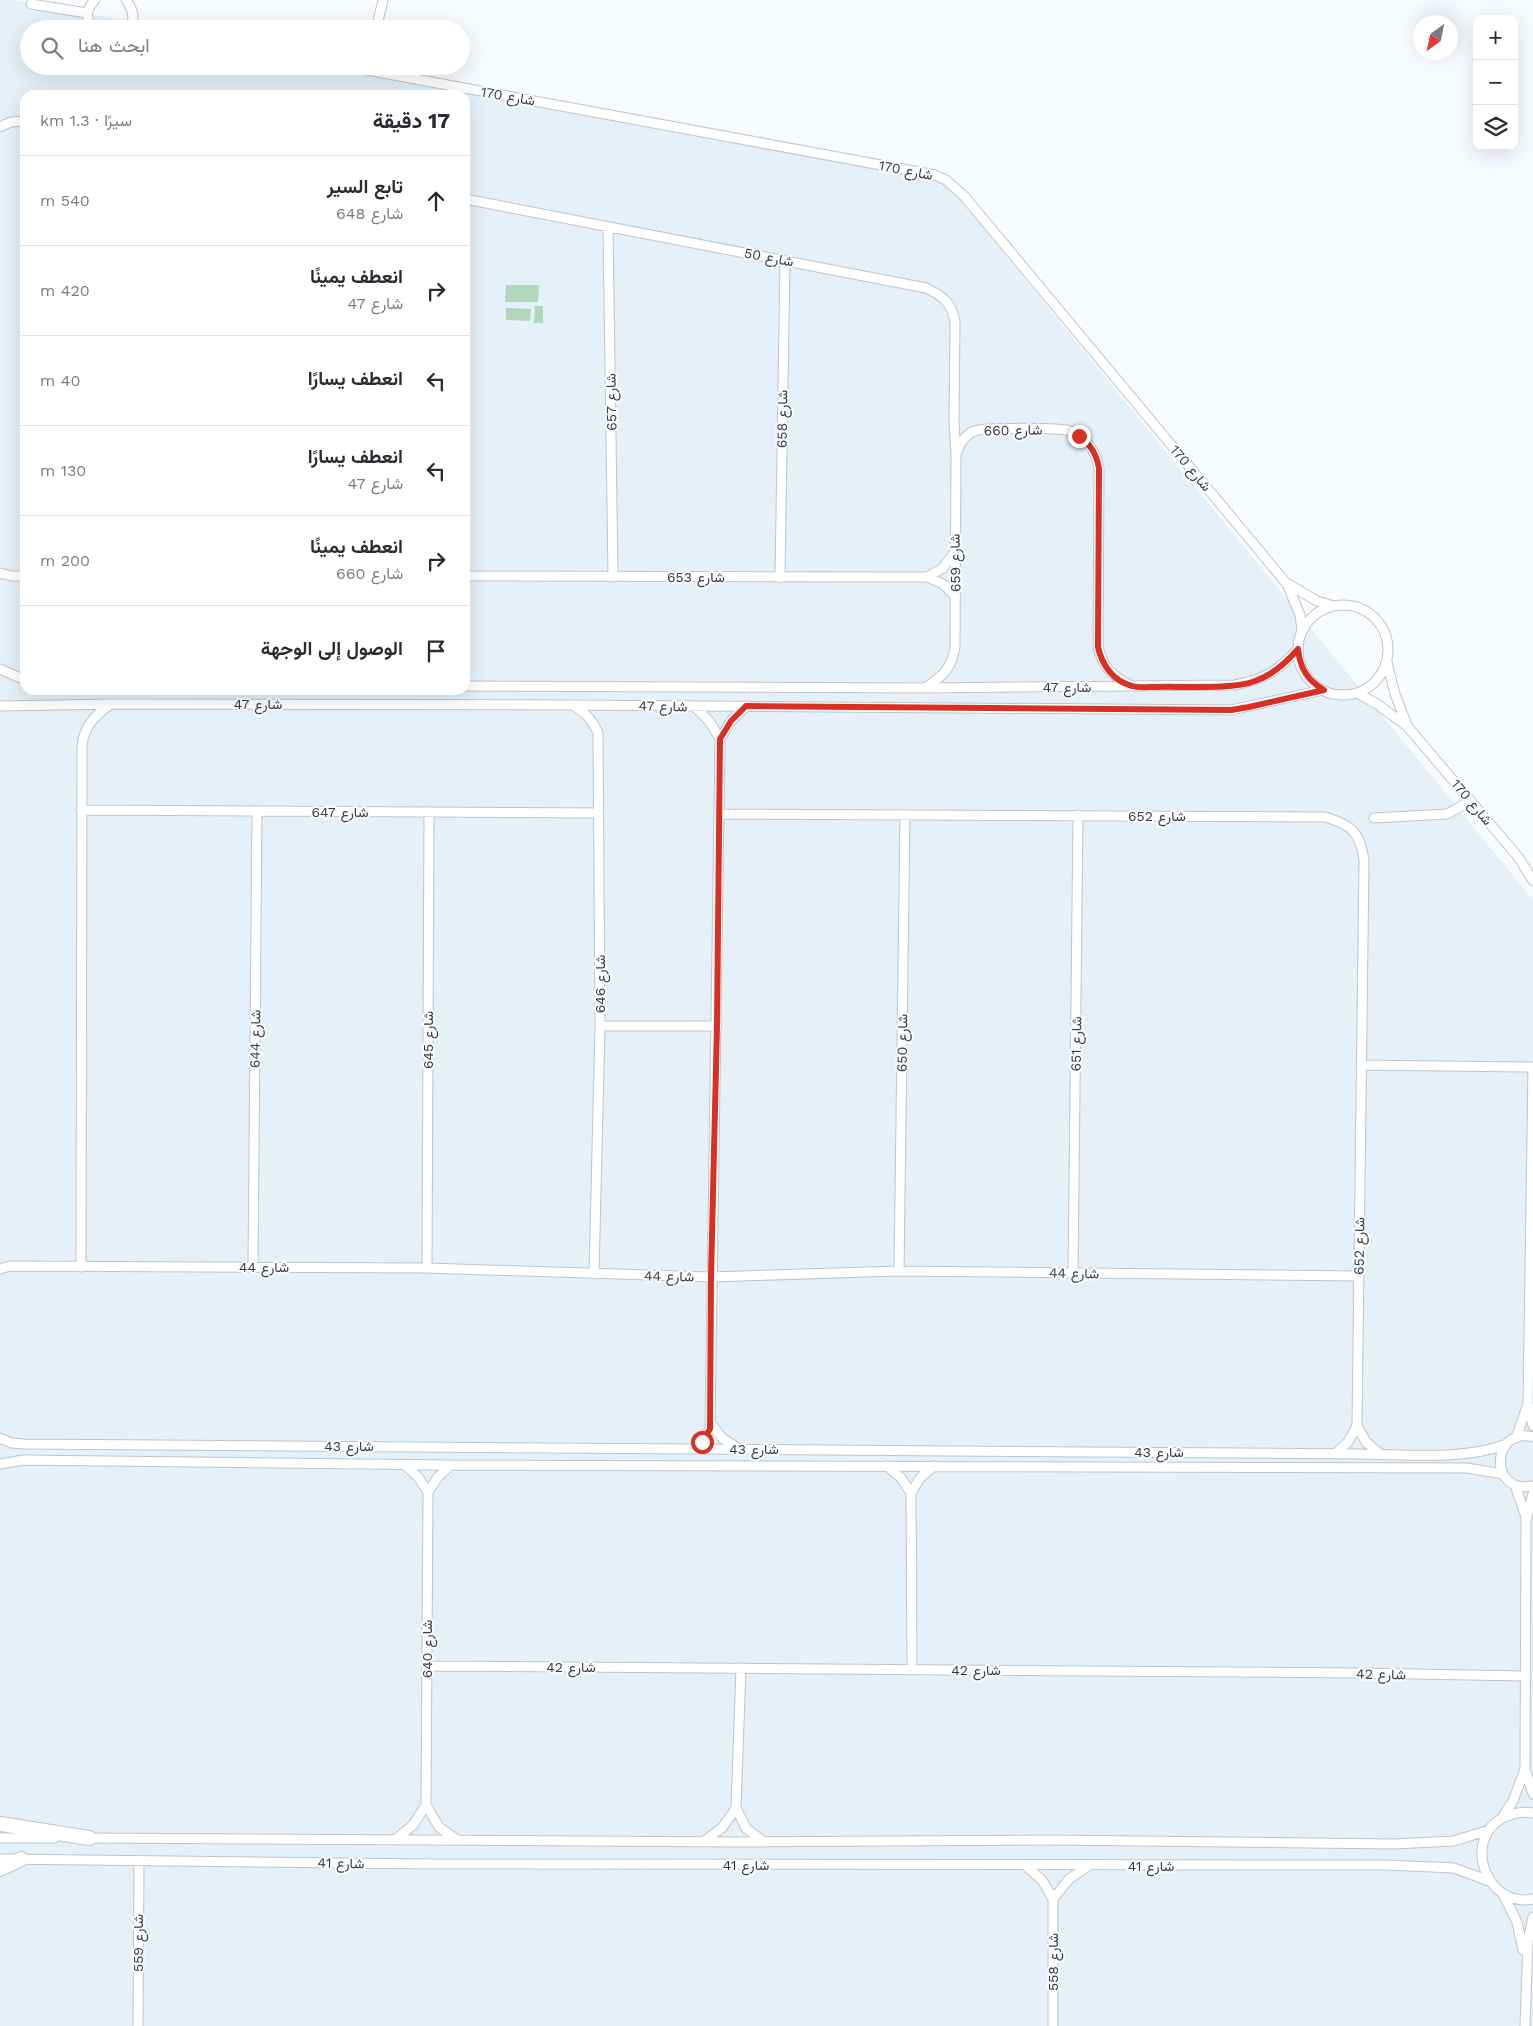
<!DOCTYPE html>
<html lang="ar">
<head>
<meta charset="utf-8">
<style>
	:root { --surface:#fff; --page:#f2f2f3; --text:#2b2b33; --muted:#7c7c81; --line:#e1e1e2 }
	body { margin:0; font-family:"Work Sans",Vazirmatn,sans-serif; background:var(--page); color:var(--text); direction:rtl }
	.controls { position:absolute; right:15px; top:15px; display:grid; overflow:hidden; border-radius:10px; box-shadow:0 5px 20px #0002 }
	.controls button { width:45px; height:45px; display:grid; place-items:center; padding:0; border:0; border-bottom:1px solid var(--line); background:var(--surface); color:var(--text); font:25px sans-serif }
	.compass { position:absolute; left:1413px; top:15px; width:45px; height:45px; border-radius:50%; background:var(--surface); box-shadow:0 5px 20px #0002; rotate:213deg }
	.stop { position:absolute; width:15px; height:15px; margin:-11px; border:4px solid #d93025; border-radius:50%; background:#fff }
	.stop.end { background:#d93025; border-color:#fff; box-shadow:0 1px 5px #0008 }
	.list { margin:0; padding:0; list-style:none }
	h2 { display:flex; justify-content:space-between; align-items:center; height:65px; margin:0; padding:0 20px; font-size:21px }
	h2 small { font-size:16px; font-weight:400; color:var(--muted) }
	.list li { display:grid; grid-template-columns:32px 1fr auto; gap:15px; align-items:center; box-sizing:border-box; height:90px; padding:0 20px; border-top:1px solid var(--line) }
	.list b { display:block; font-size:19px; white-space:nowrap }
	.list p { margin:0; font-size:16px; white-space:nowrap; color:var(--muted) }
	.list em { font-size:16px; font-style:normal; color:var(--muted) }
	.icon { flex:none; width:28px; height:28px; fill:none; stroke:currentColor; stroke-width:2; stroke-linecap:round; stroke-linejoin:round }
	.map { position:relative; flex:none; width:1533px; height:2026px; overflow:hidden; direction:ltr }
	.search { position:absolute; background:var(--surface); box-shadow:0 5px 20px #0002; left:20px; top:20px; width:450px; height:55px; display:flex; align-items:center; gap:12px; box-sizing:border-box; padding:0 18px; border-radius:28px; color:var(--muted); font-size:19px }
	.panel { position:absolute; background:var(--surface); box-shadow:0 5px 20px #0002; left:20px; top:90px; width:450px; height:605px; border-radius:15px; direction:rtl }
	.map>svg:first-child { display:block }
	.built { fill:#e5f0f9; fill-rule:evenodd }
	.green { fill:#b0d7bc }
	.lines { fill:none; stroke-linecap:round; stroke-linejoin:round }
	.street-casing { stroke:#bec5cb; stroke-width:11 }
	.primary-casing { stroke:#bec5cb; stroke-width:16 }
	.street { stroke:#fff; stroke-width:9 }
	.primary { stroke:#fff; stroke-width:14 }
	.route { stroke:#d93025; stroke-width:6 }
	.labels { text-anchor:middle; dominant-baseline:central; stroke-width:4.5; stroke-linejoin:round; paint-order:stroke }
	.street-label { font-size:14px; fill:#393c3e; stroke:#f7fbff }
</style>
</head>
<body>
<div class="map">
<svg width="1533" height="2026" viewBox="0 0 1533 2026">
	<rect width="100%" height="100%" fill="#f7fbff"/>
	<!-- built -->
	<path class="built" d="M0 0H15L172 29H29V66H376L935 169 1533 900V2026H0ZM25 95H465V690H25Z"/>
	<!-- green -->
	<path class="green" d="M506 285H539L538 302H505Z
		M535 306H543V323H534Z
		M506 308 531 309 530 321 506 320Z"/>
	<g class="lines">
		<defs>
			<path id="street" d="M126 0C133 9 136 19 129 29
				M31 4 87 13
				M132 24 146 29
				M91 29C86 19 86 8 95 0
				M376 29 383 0
				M345 66 935 175 946 180 964 196 1287 584 1300 615 1302 630
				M0 127 11 122 25 121
				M465 199 926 288C943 296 952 303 955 322L954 423 956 454
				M608 227 613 577
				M0 573 11 576H25
				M465 576 927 577 943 584 956 597
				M927 577 943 568 955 552
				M780 578 785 260
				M1288 584 1317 601 1334 606
				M1298 650a45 45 0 1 1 90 0a45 45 0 1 1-90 0Z
				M1387 662 1395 694 1407 725
				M0 669 25 680
				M465 686 925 688 1234 685C1263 680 1278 671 1298 649
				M925 688C943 676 951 669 955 648L956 455C959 445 965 435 974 431 985 427 1054 428 1066 430 1071 431 1077 434 1080 437 1092 445 1096 455 1099 468L1098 647C1103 667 1112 676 1130 685
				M1357 693 1377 704 1407 726 1519 858 1533 881
				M573 705C585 713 592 719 598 733L600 1026 594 1274
				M0 706 112 704 572 705 1231 710 1323 690
				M694 706 709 721 720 739
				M81 810 599 813
				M719 814 1325 817C1352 825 1360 832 1364 860L1357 1426 1348 1442 1335 1454
				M1374 818 1447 814 1471 801
				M600 1026H717
				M1361 1065 1533 1067
				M1533 1067 1528 1404 1533 1426
				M81 1267 82 746C84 726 95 715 111 704
				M253 1267 257 811
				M427 1268 429 812
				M0 1269 10 1266 427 1268 711 1277 899 1271 1358 1276
				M899 1271 905 815
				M1073 1273 1078 815
				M710 1422 722 1438 736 1447
				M1357 1426 1366 1442 1380 1454
				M1533 1437C1491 1426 1488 1495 1533 1486
				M0 1438 11 1443 24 1444 1357 1454C1404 1454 1463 1461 1507 1444
				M1516 1438 1528 1404
				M696 1448 710 1429C712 1199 718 969 720 739L731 721 746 706
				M0 1464 23 1460 451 1465 1467 1468 1503 1474
				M404 1464 418 1477 428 1492
				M451 1465 438 1477 428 1492 426 1805 439 1827 457 1840
				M887 1466 901 1478 911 1493
				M1515 1485 1526 1517
				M1533 1494 1526 1520 1525 1769 1533 1794
				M427 1666 1358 1673 1526 1676
				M741 1668 736 1808 746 1828 764 1842
				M912 1670 911 1493 920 1478 934 1466
				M1533 1813C1524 1811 1515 1813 1507 1816 1460 1835 1485 1909 1533 1899
				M1502 1818 1513 1801 1525 1769
				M0 1838H54
				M84 1838 736 1842 1050 1840 1394 1844 1454 1841 1489 1830
				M395 1840 413 1825 426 1805
				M703 1842 722 1828 736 1808
				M0 1859 431 1864 1386 1865 1454 1868 1489 1881
				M1026 1866 1042 1880 1053 1899V2026
				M1503 1894 1517 1922 1523 1950
				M1053 1899 1069 1879 1087 1867
				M138 2026 139 1860
				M1525 2026 1528 1941 1533 1917"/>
			<path id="primary" d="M0 1824 89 1838
				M0 1869 21 1859"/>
		</defs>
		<!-- street casing -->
		<use href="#street" class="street-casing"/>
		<!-- primary casing -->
		<use href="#primary" class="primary-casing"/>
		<!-- street -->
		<use href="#street" class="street"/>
		<!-- primary -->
		<use href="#primary" class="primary"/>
	</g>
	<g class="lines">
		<!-- route -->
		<path class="route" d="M702 1442 710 1429 711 1277 717 1026 720 739 731 721 746 706 1231 710 1249 707 1324 690C1307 680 1300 668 1298 649 1286 663 1273 675 1255 681 1233 690 1180 686 1155 687 1148 687 1138 688 1132 686 1113 681 1102 665 1098 647L1099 468C1096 453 1091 445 1079 436"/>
	</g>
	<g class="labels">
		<!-- street labels -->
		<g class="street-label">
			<text transform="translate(508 96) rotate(10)">شارع 170</text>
			<text transform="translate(906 170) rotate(11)">شارع 170</text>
			<text transform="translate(769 257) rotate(11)">شارع 50</text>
			<text transform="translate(611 402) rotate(-91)">شارع 657</text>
			<text transform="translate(782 419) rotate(-89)">شارع 658</text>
			<text transform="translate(1013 430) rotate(-1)">شارع 660</text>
			<text transform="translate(1191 468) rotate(50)">شارع 170</text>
			<text transform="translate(955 563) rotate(-91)">شارع 659</text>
			<text x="696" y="577">شارع 653</text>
			<text x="1067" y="687">شارع 47</text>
			<text x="258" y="704">شارع 47</text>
			<text transform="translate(663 706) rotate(1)">شارع 47</text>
			<text transform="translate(1472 802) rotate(50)">شارع 170</text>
			<text x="340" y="812">شارع 647</text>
			<text x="1157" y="816">شارع 652</text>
			<text transform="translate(600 984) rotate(-90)">شارع 646</text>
			<text transform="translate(255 1039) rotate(-89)">شارع 644</text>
			<text transform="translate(428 1040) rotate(-90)">شارع 645</text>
			<text transform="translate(902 1043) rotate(-89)">شارع 650</text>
			<text transform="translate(1076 1044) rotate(-89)">شارع 651</text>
			<text transform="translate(1359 1246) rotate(-89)">شارع 652</text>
			<text x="264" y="1267">شارع 44</text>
			<text transform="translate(1074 1273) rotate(1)">شارع 44</text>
			<text transform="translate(669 1276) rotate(1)">شارع 44</text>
			<text x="349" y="1446">شارع 43</text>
			<text x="754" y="1449">شارع 43</text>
			<text x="1159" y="1452">شارع 43</text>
			<text transform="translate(427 1649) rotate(-90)">شارع 640</text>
			<text x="571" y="1667">شارع 42</text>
			<text x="976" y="1670">شارع 42</text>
			<text transform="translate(1381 1674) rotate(1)">شارع 42</text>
			<text transform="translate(341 1863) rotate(1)">شارع 41</text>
			<text x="746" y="1865">شارع 41</text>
			<text x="1151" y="1866">شارع 41</text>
			<text transform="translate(138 1943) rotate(-90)">شارع 559</text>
			<text transform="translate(1053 1962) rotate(-90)">شارع 558</text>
		</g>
	</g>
</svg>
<div class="controls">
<button>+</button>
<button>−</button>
<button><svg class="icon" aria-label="layers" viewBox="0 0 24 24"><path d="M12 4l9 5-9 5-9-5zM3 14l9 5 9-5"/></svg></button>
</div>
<svg class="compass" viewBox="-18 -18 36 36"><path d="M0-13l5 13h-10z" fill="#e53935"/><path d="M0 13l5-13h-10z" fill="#7c7c81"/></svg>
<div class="stop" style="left:702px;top:1442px"></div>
<div class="stop end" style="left:1079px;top:436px"></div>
<div class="search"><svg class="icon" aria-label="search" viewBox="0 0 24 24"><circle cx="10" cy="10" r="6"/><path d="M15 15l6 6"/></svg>ابحث هنا</div>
<section class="panel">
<h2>17 دقيقة<small>سيرًا · 1.3 km</small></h2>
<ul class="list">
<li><svg class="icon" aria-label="ahead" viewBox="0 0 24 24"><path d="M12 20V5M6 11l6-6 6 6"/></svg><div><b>تابع السير</b><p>شارع 648</p></div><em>540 m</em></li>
<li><svg class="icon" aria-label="right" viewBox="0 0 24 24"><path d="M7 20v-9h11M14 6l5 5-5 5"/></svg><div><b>انعطف يمينًا</b><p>شارع 47</p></div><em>420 m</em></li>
<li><svg class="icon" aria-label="left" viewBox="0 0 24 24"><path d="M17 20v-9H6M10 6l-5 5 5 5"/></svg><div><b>انعطف يسارًا</b></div><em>40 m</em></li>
<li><svg class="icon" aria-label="left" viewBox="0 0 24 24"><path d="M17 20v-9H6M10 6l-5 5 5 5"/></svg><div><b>انعطف يسارًا</b><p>شارع 47</p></div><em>130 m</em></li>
<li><svg class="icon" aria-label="right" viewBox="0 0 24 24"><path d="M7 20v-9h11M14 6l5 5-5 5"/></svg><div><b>انعطف يمينًا</b><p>شارع 660</p></div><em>200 m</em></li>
<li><svg class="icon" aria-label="arrive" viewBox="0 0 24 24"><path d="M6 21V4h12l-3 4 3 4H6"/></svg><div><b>الوصول إلى الوجهة</b></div></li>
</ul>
</section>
</div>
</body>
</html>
